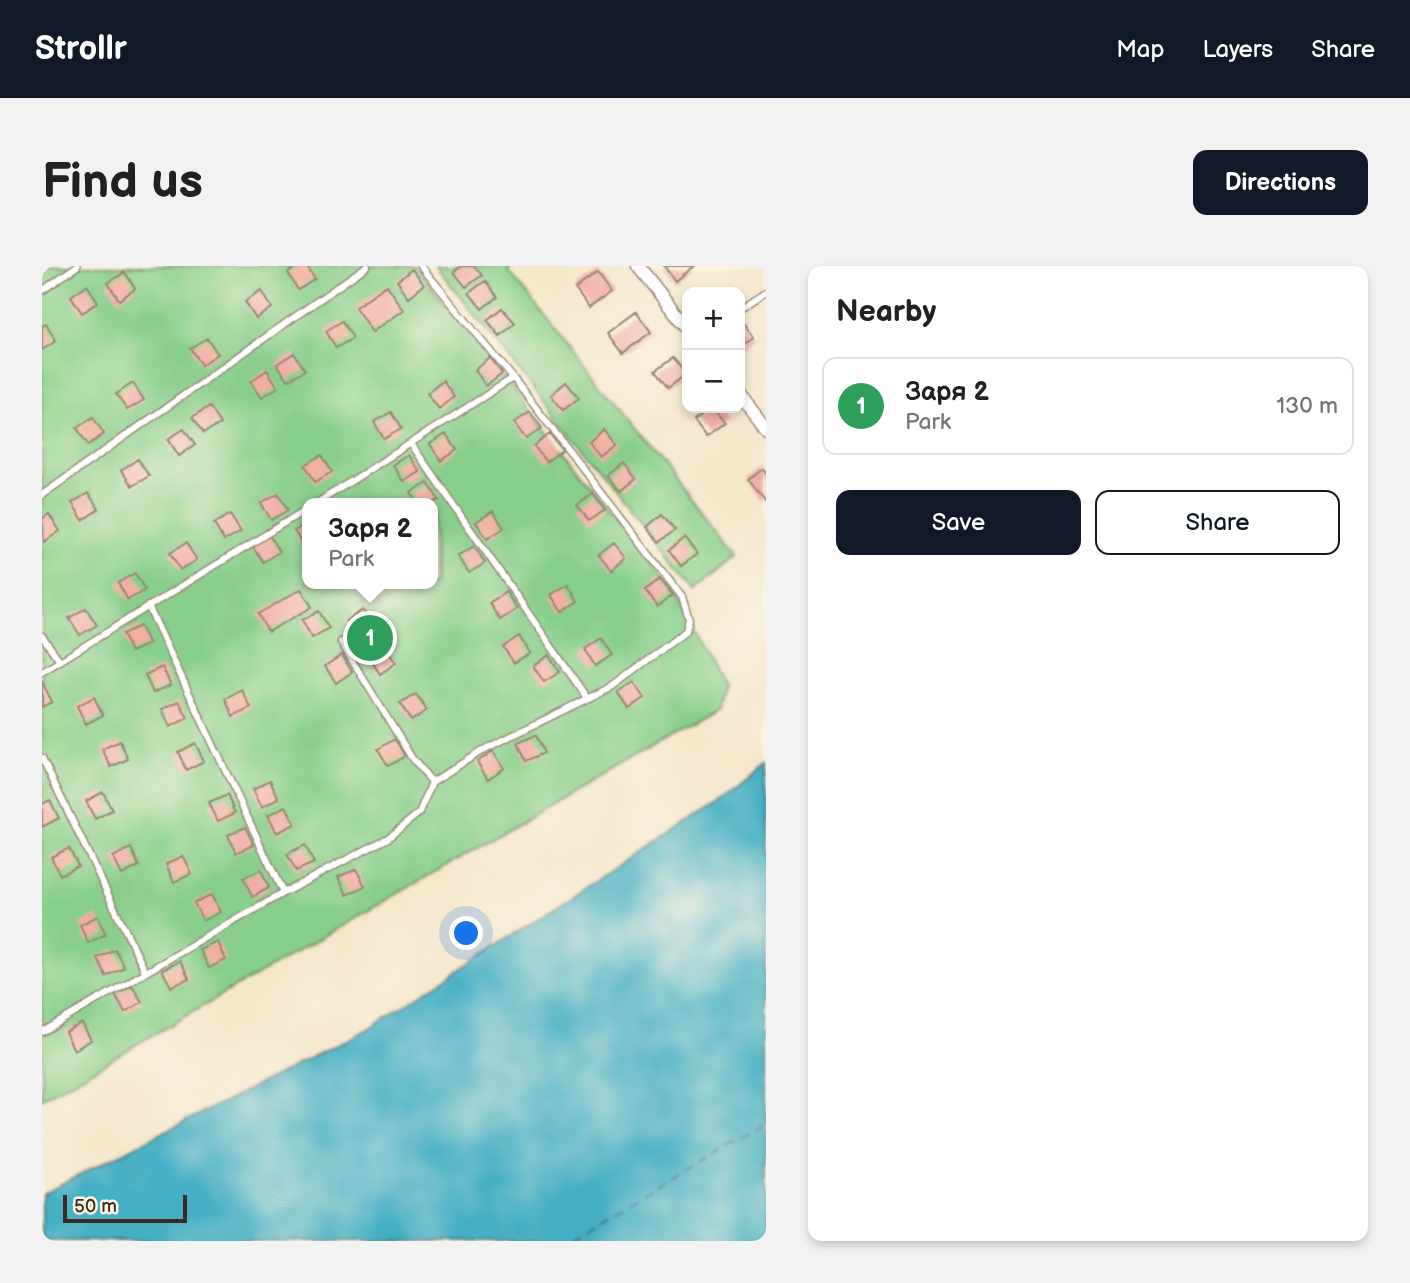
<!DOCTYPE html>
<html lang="en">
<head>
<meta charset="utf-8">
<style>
	:root { --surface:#fff; --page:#f2f2f2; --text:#202124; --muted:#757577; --line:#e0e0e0; --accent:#111827 }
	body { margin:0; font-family:"Balsamiq Sans",sans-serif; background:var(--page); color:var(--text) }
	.controls { position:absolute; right:21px; top:21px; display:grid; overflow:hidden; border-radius:14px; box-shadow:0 4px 10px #0003 }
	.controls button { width:63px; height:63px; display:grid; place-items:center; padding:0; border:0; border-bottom:2px solid var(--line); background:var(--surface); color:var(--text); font:35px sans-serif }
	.scale { position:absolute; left:21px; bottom:18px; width:124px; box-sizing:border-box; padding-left:7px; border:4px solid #3b2a1e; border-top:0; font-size:19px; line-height:24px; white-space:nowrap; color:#3b2a1e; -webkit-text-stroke:5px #fcf5e5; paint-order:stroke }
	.you { position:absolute; left:425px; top:668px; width:24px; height:24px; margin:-18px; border:5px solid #fff; border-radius:50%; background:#1a73e8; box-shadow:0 0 0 10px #1a73e833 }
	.badge { display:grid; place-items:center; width:46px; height:46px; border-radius:50%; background:var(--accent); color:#fff; font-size:23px; font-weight:700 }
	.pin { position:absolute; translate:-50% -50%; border:4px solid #fff; box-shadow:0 2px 7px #0006 }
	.popup { position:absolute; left:260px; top:232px; width:136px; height:91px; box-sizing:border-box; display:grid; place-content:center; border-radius:14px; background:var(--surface); filter:drop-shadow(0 2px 5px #0005); font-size:23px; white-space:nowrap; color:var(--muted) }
	.popup b { font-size:26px; color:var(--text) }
	.popup::after { content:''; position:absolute; left:50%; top:100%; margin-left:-14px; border:14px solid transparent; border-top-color:var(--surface) }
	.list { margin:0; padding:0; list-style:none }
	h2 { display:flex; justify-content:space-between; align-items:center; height:91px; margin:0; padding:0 28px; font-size:30px }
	h2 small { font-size:23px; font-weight:400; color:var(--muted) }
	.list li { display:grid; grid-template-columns:46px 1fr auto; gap:21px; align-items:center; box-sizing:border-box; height:98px; margin:0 14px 14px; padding:0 14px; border:2px solid var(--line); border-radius:14px }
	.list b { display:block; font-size:26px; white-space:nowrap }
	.list p { margin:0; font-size:23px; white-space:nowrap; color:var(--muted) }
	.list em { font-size:23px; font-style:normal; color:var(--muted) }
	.actions { display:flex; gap:14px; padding:21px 28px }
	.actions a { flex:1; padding:16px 0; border:2px solid var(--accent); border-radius:14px; text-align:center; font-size:24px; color:var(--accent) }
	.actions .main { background:var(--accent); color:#fff }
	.map { position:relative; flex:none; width:724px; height:975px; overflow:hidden; border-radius:14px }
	header { display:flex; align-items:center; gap:42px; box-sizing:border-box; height:98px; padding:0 35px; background:var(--accent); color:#fff }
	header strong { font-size:33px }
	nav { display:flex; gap:38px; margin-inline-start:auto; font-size:24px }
	.intro { display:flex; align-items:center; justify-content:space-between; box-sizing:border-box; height:168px; padding:0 42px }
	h1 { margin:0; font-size:49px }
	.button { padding:18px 32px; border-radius:14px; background:var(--accent); color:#fff; font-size:24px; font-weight:700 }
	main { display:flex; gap:42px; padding:0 42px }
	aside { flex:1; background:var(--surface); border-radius:14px; box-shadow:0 4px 10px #0003 }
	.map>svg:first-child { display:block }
	.green { fill:#87cf8a; stroke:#617c54; stroke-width:2; fill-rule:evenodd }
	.water { fill:#45afc4; stroke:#406c71; stroke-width:2 }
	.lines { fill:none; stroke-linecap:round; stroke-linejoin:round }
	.ferry { stroke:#3e5958; stroke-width:2; stroke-dasharray:9 7; stroke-linecap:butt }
	.building { fill:#f2aea5 }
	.service-casing { stroke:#988875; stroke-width:9 }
	.minor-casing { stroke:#988875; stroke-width:15 }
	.service { stroke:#fff; stroke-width:6 }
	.minor { stroke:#fff; stroke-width:12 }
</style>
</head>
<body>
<header>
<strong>Strollr</strong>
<nav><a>Map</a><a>Layers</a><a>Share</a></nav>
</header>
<div class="intro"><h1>Find us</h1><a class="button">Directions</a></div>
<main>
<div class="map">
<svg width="724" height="975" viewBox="0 0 724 975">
	<rect width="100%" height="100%" fill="#fcf5e5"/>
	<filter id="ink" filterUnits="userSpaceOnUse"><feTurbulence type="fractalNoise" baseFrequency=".0143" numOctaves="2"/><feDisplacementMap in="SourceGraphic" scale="14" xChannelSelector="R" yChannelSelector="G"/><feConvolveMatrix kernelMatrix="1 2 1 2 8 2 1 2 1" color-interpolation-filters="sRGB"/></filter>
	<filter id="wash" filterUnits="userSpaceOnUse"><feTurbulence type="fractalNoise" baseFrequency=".00686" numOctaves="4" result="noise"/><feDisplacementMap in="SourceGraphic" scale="28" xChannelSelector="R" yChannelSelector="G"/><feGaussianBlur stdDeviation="1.57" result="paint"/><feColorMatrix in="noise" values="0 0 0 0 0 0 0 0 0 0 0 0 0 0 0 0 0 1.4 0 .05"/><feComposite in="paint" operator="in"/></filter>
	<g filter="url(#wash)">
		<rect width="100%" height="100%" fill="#f4e7cc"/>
		<!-- green -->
		<path class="green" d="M0 0H373L631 324 679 420 674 444 0 833ZM265 237H391V318H265Z
			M394 0H471L466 4 695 291 653 325Z"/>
		<!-- water -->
		<path class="water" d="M724 497V975H0V927L324 764 679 534Z"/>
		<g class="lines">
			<!-- ferry -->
			<path class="ferry" d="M519 975 724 858"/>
		</g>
		<g id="blocks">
			<!-- building -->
			<path class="building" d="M257 0H264L273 13 256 24 246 7Z
				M419 0H432L440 9 424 21 412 6Z
				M622 0H652L633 15Z
				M370 3 382 19 367 31 355 15Z
				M83 6 93 23 77 34 66 17Z
				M556 6 570 25 547 42 533 23Z
				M443 15 455 31 440 43 427 27Z
				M45 19 56 36 40 47 29 30Z
				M345 19 362 44 330 66 313 41Z
				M220 25 230 42 214 53 203 36Z
				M460 42 473 57 458 70 445 54Z
				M594 46 609 66 581 87 566 67Z
				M698 53 712 71 698 82Z
				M300 55 311 72 294 82 284 65Z
				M4 58 14 75 0 84V60Z
				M165 72 176 88 159 99 148 82Z
				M252 87 263 104 246 114 235 98Z
				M448 92 460 108 444 120 433 104Z
				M631 92 644 108 626 122 613 105Z
				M225 104 236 121 220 131 209 115Z
				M401 115 412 131 397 143 385 127Z
				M524 116 537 132 521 144 509 129Z
				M91 117 102 134 85 144 74 128Z
				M167 141 178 158 161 168 150 152Z
				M669 142 683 157 664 171 652 155Z
				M349 146 359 163 342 173 332 156Z
				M488 146 500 162 484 173 472 157Z
				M51 151 62 168 46 179 35 162Z
				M142 163 153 179 137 190 126 173Z
				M562 163 575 179 559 191 547 176Z
				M404 168 415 184 399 195 388 178Z
				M508 168 520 184 504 196 492 180Z
				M280 189 290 206 273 216 263 199Z
				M367 189 378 206 362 216 351 199Z
				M96 193 107 210 90 220 79 204Z
				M582 197 594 213 579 225 566 210Z
				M720 202 724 208V237L706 213Z
				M386 217 397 234 391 237H376L369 227Z
				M46 227 57 243 41 254 30 237Z
				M236 227 246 244 229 254 219 237Z
				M551 228 563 244 547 255 535 239Z
				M451 245 462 262 445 273 434 256Z
				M7 248 18 265 2 276 0 253Z
				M188 248 199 265 182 275 172 258Z
				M620 248 633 264 617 276 605 261Z
				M265 257V281L263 282 252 265Z
				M227 269 237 286 221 296 210 279Z
				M642 272 655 288 639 300 627 284Z
				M144 277 155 294 138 304 128 287Z
				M572 277 584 292 569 305 557 289Z
				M432 280 443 297 427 307 416 290Z
				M93 307 103 324 86 334 76 317Z
				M618 313 631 329 615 341 603 325Z
				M526 318 536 335 520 346 509 329Z
				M259 323 270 341 226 366 216 348Z
				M464 326 475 343 458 354 447 337Z
				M44 342 55 359 38 369 27 352Z
				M321 344 331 361 315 372 304 355Z
				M277 345 287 362 270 372 260 354Z
				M98 360 107 378 89 386 80 368Z
				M477 370 488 387 472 397 461 381Z
				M559 372 570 389 553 400 543 383Z
				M343 380 354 397 338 408 327 391Z
				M300 389 310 406 294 417 283 400Z
				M507 389 518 406 502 416 491 400Z
				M120 401 129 419 111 427 103 409Z
				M0 415 10 436 0 441Z
				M592 416 603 432 587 443 576 426Z
				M200 424 209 442 191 451 183 433Z
				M374 428 385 444 369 455 358 438Z
				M52 431 61 449 44 458 35 440Z
				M137 435 146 452 128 461 120 443Z
				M494 469 502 487 484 495 476 477Z
				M353 473 363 490 346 500 336 483Z
				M78 475 86 493 69 501 60 483Z
				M153 477 162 495 144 504 136 486Z
				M451 485 462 502 446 513 435 496Z
				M228 514 237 532 220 541 211 523Z
				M61 526 70 544 53 553 44 535Z
				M185 529 193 547 176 555 167 537Z
				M8 534 17 552 0 561V538Z
				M244 540 253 558 235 567 226 549Z
				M203 561 212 579 194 587 186 569Z
				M263 579 272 597 254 605 245 588Z
				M27 582 36 600 18 609 9 591Z
				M89 582 97 600 80 609 71 591Z
				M141 590 150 608 132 616 124 598Z
				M314 603 323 620 305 629 296 611Z
				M219 604 227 622 210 631 201 612Z
				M170 628 179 646 161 655 152 637Z
				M55 650 64 668 46 677 38 659Z
				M176 676 184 694 167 702 158 684Z
				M73 683 82 701 64 710 55 692Z
				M138 695 147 713 129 721 120 704Z
				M90 719 100 736 83 746 73 728Z
				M40 757 49 774 32 784 23 766Z"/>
		</g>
	</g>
	<g filter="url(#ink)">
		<use href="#blocks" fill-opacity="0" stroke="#988875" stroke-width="2"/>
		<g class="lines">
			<defs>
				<path id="service" d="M0 25 35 0
					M698 42 724 25
					M370 179 545 432
					M0 229 325 0
					M275 237 471 112
					M106 340 241 627
					M0 370 18 395
					M299 376 371 494 390 516
					M0 406 265 243
					M0 492 103 705
					M0 766 241 627 346 572 377 547 390 516 443 483 571 420 644 365 647 353 640 331 471 112 379 0"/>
				<path id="minor" d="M596 0 645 62
					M698 128 724 162"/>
			</defs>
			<!-- service casing -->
			<use href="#service" class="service-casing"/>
			<!-- minor casing -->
			<use href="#minor" class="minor-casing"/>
			<!-- service -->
			<use href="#service" class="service"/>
			<!-- minor -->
			<use href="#minor" class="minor"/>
		</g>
	</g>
</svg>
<div class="controls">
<button>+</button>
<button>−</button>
</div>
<div class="scale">50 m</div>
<div class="you"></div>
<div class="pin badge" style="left:328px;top:372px;background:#2e9e5b">1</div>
<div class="popup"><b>Заря 2</b>Park</div>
</div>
<aside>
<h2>Nearby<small></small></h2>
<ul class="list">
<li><span class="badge" style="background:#2e9e5b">1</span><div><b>Заря 2</b><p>Park</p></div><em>130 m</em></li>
</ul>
<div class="actions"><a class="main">Save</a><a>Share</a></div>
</aside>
</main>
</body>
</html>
